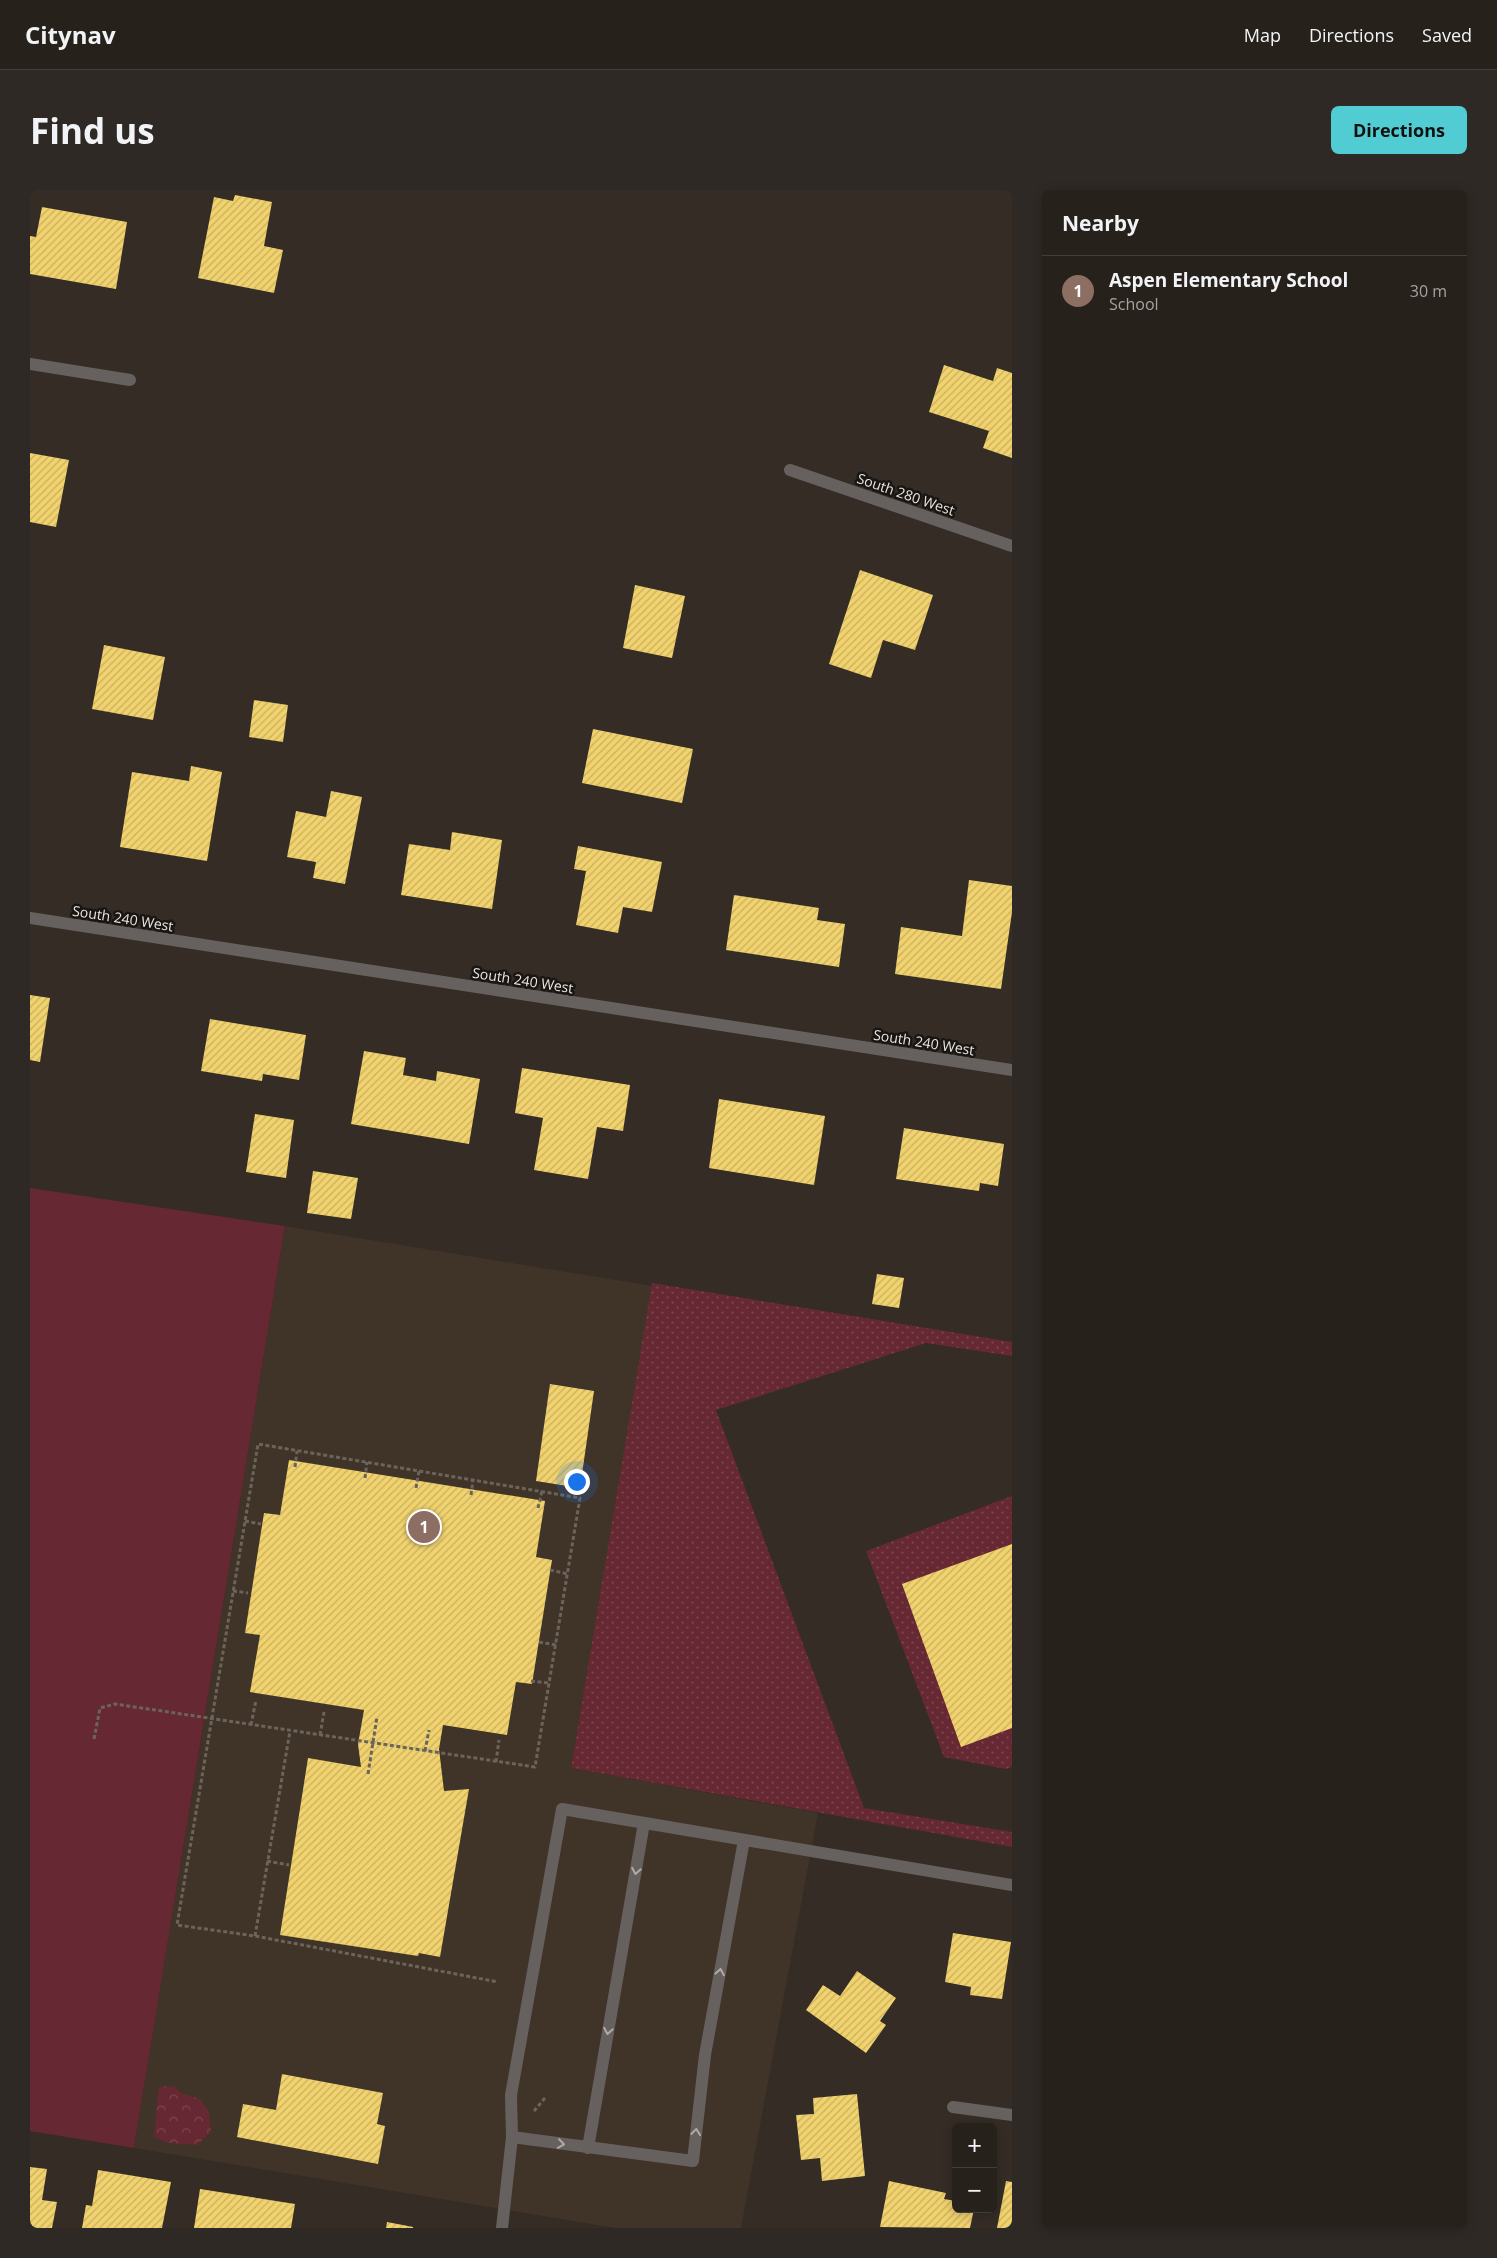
<!DOCTYPE html>
<html lang="en">
<head>
<meta charset="utf-8">
<style>
	:root { --surface:#27211c; --page:#2f2925; --text:#f1f3f6; --muted:#a4a3a3; --line:#433e3b; --accent:#51ccd2 }
	body { margin:0; font-family:"Open Sans",sans-serif; background:var(--page); color:var(--text) }
	.controls { position:absolute; right:15px; bottom:15px; display:grid; overflow:hidden; border-radius:8px; box-shadow:0 2px 12px #0003 }
	.controls button { width:45px; height:45px; display:grid; place-items:center; padding:0; border:0; border-bottom:1px solid var(--line); background:var(--surface); color:var(--text); font:25px sans-serif }
	.you { position:absolute; left:546px; top:1291px; width:18px; height:18px; margin:-12px; border:4px solid #fff; border-radius:50%; background:#1a73e8; box-shadow:0 0 0 8px #1a73e833 }
	.badge { display:grid; place-items:center; width:32px; height:32px; border-radius:50%; background:var(--accent); color:#fff; font-size:16px; font-weight:700 }
	.pin { position:absolute; translate:-50% -50%; border:2px solid #fff; box-shadow:0 1px 5px #0006 }
	.list { margin:0; padding:0; list-style:none }
	h2 { display:flex; justify-content:space-between; align-items:center; height:65px; margin:0; padding:0 20px; font-size:21px }
	h2 small { font-size:16px; font-weight:400; color:var(--muted) }
	.list li { display:grid; grid-template-columns:32px 1fr auto; gap:15px; align-items:center; box-sizing:border-box; height:70px; padding:0 20px; border-top:1px solid var(--line) }
	.list b { display:block; font-size:19px; white-space:nowrap }
	.list p { margin:0; font-size:16px; white-space:nowrap; color:var(--muted) }
	.list em { font-size:16px; font-style:normal; color:var(--muted) }
	.map { position:relative; flex:none; width:982px; height:2038px; overflow:hidden; border-radius:8px }
	header { display:flex; align-items:center; gap:30px; box-sizing:border-box; height:70px; padding:0 25px; background:var(--surface); border-bottom:1px solid var(--line) }
	header strong { font-size:24px }
	nav { display:flex; gap:28px; margin-inline-start:auto; font-size:18px }
	.intro { display:flex; align-items:center; justify-content:space-between; box-sizing:border-box; height:120px; padding:0 30px }
	h1 { margin:0; font-size:35px }
	.button { padding:12px 22px; border-radius:8px; background:var(--accent); color:#111; font-size:18px; font-weight:700 }
	main { display:flex; gap:30px; padding:0 30px }
	aside { flex:1; background:var(--surface); border-radius:8px; box-shadow:0 2px 12px #0003 }
	.map>svg:first-child { display:block }
	.built { fill:#403327 }
	.grass { fill:url(#grass-dots) }
	.park { fill:url(#park-crowns) }
	.pitch { fill:#662832 }
	.building { fill:url(#building-hatch) }
	.lines { fill:none; stroke-linecap:round; stroke-linejoin:round }
	.path { stroke:#6b645d; stroke-width:3; stroke-dasharray:4 2.5; stroke-linecap:butt }
	.service { stroke:#66615f; stroke-width:12 }
	.minor { stroke:#66615f; stroke-width:12 }
	.oneway { stroke:#afaaa6 }
	.labels { text-anchor:middle; dominant-baseline:central; stroke-width:5; stroke-linejoin:round; paint-order:stroke }
	.street-label { font-size:14px; fill:#eae5e0; stroke:#191512 }
</style>
</head>
<body>
<header>
<strong>Citynav</strong>
<nav><a>Map</a><a>Directions</a><a>Saved</a></nav>
</header>
<div class="intro"><h1>Find us</h1><a class="button">Directions</a></div>
<main>
<div class="map">
<svg width="982" height="2038" viewBox="0 0 982 2038">
	<defs>
		<pattern id="grass-dots" width="8" height="8" patternUnits="userSpaceOnUse" patternTransform="scale(1.25)"><rect width="8" height="8" fill="#662832"/><path d="M2 2h.1M6 6h.1" fill="none" stroke="#7c474f" stroke-width="1.8" stroke-linecap="round"/></pattern>
		<pattern id="park-crowns" width="20" height="18" patternUnits="userSpaceOnUse" patternTransform="scale(1.25)"><rect width="20" height="18" fill="#662832"/><path d="M2 6a3 3 0 1 1 6 0M12 15a3 3 0 1 1 6 0" fill="none" stroke="#7c474f"/></pattern>
		<pattern id="building-hatch" width="6" height="6" patternUnits="userSpaceOnUse" patternTransform="scale(1.25)"><rect width="6" height="6" fill="#f1d26d"/><path d="M-1 1l2-2M0 6l6-6M5 7l2-2" fill="none" stroke="#c6af62"/></pattern>
	</defs>
	<rect width="100%" height="100%" fill="#342c25"/>
	<!-- built -->
	<path class="built" d="M255 1036 623 1096 541 1578 788 1623 711 2038H585L104 1958Z"/>
	<!-- grass -->
	<path class="grass" d="M622 1093 982 1152V1166L896 1153 686 1220 834 1618 982 1642V1657L541 1578Z
		M982 1306V1577L976 1579 914 1567 836 1361Z"/>
	<!-- park -->
	<path class="park" d="M136 1896 145 1897 151 1903 170 1909 179 1922 181 1942 167 1955 138 1953 124 1947 128 1904 129 1898Z"/>
	<!-- pitch -->
	<path class="pitch" d="M0 998 255 1036 104 1958 0 1941Z"/>
	<!-- building -->
	<path class="building" d="M205 5 242 12 234 56 253 60 244 103 168 88 184 7 203 11Z
		M12 17 97 32 86 99 0 84V46L6 47Z
		M914 175 963 191 967 178 982 183V268L953 258 959 241 899 222Z
		M0 263 39 270 26 337 0 332Z
		M830 380 903 405 885 460 853 450 841 488 799 474Z
		M605 395 655 406 642 468 593 458Z
		M74 455 135 467 123 530 62 519Z
		M224 510 258 515 253 552 219 547Z
		M563 539 663 559 652 613 552 593Z
		M161 576 192 582 177 671 90 657 102 582 159 591Z
		M301 601 332 607 315 694 283 688 286 672 257 667 266 621 296 627Z
		M422 642 472 650 462 719 371 705 379 654 420 660Z
		M548 656 632 672 622 722 593 717 588 743 546 735 556 681 544 679Z
		M939 690 982 696V722L971 799 865 784 871 737 932 746Z
		M704 705 789 718 787 730 815 734 809 777 696 760Z
		M0 805 20 808 10 872 0 870Z
		M180 829 276 845 269 890 233 884 232 891 171 881Z
		M334 861 376 868 373 885 406 891 407 881 450 889 439 954 321 934Z
		M492 878 600 895 593 941 567 937 558 989 504 980 513 928 485 923Z
		M689 909 795 926 784 995 679 978Z
		M225 924 264 930 256 988 216 982Z
		M874 938 974 954 968 996 950 993 949 1001 866 989Z
		M283 981 328 988 321 1029 277 1023Z
		M847 1084 874 1088 869 1118 842 1114Z
		M520 1194 564 1201 550 1298 506 1291Z
		M259 1270 515 1311 506 1367 522 1370 502 1494 486 1492 477 1545 413 1535 409 1559 414 1601 439 1599 410 1767 389 1763 388 1766 250 1745 278 1568 331 1577 328 1554 334 1520 220 1502 230 1445 215 1443 234 1323 250 1325Z
		M982 1354V1538L931 1557 872 1394Z
		M923 1743 981 1752 972 1809 940 1805 941 1797 915 1792Z
		M827 1781 866 1808 850 1831 856 1835 836 1863 776 1820 793 1795 810 1806Z
		M252 1884 353 1903 347 1934 355 1936 348 1974 207 1947 213 1914 246 1920Z
		M827 1904 835 1986 792 1991 790 1968 771 1970 766 1925 784 1924 783 1908Z
		M0 1977 17 1979 12 2010 27 2012 22 2038H0Z
		M68 1980 141 1992 132 2038H52L56 2015 62 2016Z
		M859 1991 916 2003 914 2009 926 2011V2019H944L940 2038 850 2037Z
		M976 1991 982 1992V2038H967Z
		M170 1999 265 2014 261 2038H164Z
		M357 2032 383 2037V2038H356Z"/>
	<g class="lines">
		<!-- path -->
		<path class="path" d="M265 1277 267 1261
			M335 1288 337 1272
			M386 1298 389 1281
			M441 1305 443 1290
			M508 1318 512 1301
			M215 1331 231 1334
			M520 1380 538 1384
			M203 1401 218 1403
			M509 1452 526 1455
			M501 1491 519 1493
			M221 1535 226 1510
			M290 1545 294 1522
			M64 1549 70 1518 85 1514 505 1577 550 1308 228 1254C201 1415 174 1575 147 1735L225 1746 468 1792
			M395 1561 399 1540
			M466 1572 469 1550
			M338 1584 347 1527
			M237 1671 259 1675
			M225 1746 260 1541
			M504 1921 515 1908"/>
		<!-- service -->
		<path class="service" d="M482 1947 663 1971 675 1865 714 1650
			M558 1958 614 1633
			M472 2038 482 1947 481 1905 532 1619 982 1695"/>
		<!-- minor -->
		<path class="minor" d="M0 174 100 190
			M760 280 982 356
			M0 728 982 880
			M923 1917 982 1925"/>
	</g>
	<!-- one-way arrows -->
	<defs><path id="oneway-chevron" d="M-2-3.5L2.5 0L-2 3.5" fill="none" stroke-width="1.6" stroke-linecap="round" stroke-linejoin="round" transform="scale(1.25)"/></defs>
	<g class="oneway">
		<use href="#oneway-chevron" transform="translate(606 1681) rotate(100)"/>
		<use href="#oneway-chevron" transform="translate(690 1782) rotate(-80)"/>
		<use href="#oneway-chevron" transform="translate(578 1841) rotate(100)"/>
		<use href="#oneway-chevron" transform="translate(666 1942) rotate(-83)"/>
		<use href="#oneway-chevron" transform="translate(531 1954) rotate(8)"/>
	</g>
	<g class="labels">
		<!-- street labels -->
		<g class="street-label">
			<text transform="translate(876 304) rotate(19)">South 280 West</text>
			<text transform="translate(93 728) rotate(9)">South 240 West</text>
			<text transform="translate(493 790) rotate(9)">South 240 West</text>
			<text transform="translate(894 852) rotate(9)">South 240 West</text>
		</g>
	</g>
</svg>
<div class="controls">
<button>+</button>
<button>−</button>
</div>
<div class="you"></div>
<div class="pin badge" style="left:394px;top:1337px;background:#8d6e63">1</div>
</div>
<aside>
<h2>Nearby<small></small></h2>
<ul class="list">
<li><span class="badge" style="background:#8d6e63">1</span><div><b>Aspen Elementary School</b><p>School</p></div><em>30 m</em></li>
</ul>
</aside>
</main>
</body>
</html>
